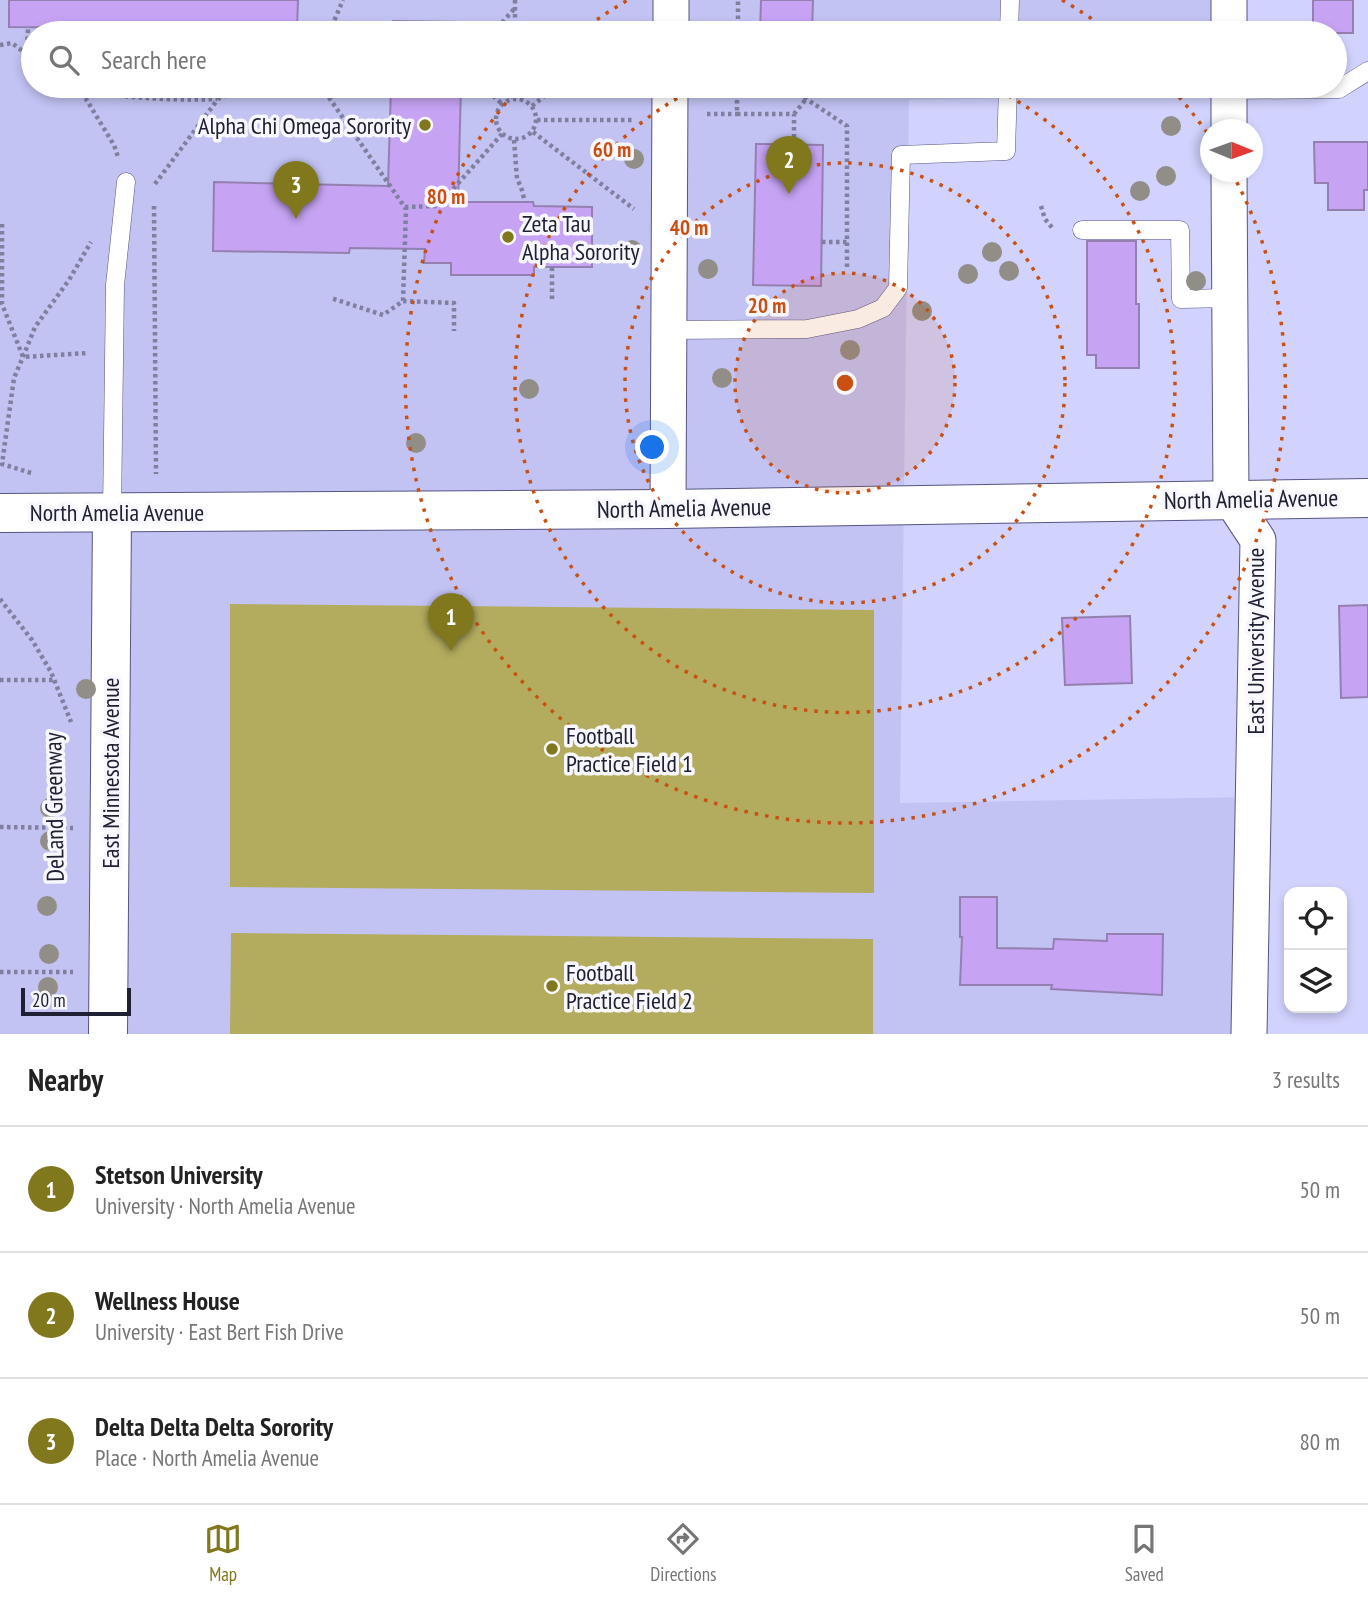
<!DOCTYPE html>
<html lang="en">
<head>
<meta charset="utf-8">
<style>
	:root { --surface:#fff; --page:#f2f2f2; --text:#222; --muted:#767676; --line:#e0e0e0; --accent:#81781d }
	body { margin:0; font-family:"PT Sans Narrow",sans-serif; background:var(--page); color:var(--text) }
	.controls { position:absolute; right:21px; bottom:21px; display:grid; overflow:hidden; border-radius:14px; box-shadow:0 4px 10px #0003 }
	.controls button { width:63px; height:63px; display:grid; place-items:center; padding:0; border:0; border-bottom:2px solid var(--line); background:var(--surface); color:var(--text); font:35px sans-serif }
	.compass { position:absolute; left:1200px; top:119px; width:63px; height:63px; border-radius:50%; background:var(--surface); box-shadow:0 4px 10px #0003; rotate:91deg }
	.scale { position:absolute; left:21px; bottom:18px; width:110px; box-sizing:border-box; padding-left:7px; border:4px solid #202034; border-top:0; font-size:19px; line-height:24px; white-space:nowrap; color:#202034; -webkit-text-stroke:5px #f7f7fd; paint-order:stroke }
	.you { position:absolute; left:653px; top:448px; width:24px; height:24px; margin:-18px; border:5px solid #fff; border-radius:50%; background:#1a73e8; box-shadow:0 0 0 10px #1a73e833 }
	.badge { display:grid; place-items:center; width:46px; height:46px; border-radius:50%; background:var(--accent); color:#fff; font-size:23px; font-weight:700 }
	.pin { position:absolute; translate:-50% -58px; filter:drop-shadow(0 2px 4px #0008) }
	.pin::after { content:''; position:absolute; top:37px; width:24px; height:21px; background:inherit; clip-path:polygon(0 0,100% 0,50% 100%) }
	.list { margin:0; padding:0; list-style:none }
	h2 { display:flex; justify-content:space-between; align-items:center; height:91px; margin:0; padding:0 28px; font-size:30px }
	h2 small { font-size:23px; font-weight:400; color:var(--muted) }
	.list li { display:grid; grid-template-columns:46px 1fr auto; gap:21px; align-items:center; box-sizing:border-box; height:126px; padding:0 28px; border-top:2px solid var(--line) }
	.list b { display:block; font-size:26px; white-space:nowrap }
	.list p { margin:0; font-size:23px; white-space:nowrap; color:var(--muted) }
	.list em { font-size:23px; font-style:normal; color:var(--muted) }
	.icon { flex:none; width:38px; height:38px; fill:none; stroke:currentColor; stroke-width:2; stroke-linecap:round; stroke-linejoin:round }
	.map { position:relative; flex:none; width:1368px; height:1034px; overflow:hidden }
	.search { position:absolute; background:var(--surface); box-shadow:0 4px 10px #0003; left:21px; right:21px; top:21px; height:77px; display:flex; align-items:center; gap:18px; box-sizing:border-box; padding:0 24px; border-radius:38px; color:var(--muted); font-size:26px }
	.sheet { height:469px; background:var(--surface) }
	nav { display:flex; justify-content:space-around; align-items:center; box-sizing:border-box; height:98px; border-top:2px solid var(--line); background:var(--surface); font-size:19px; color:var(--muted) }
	nav a { display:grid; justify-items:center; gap:4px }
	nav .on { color:var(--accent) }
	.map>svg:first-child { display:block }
	.built { fill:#c2c3f3 }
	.garden { fill:#b3ac5e }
	.building { fill:#c6a3f3; stroke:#9480b0; stroke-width:2 }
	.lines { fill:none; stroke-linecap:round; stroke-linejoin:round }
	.service-casing { stroke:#565584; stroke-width:19 }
	.minor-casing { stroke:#565584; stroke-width:37 }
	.tertiary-casing { stroke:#565584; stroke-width:40 }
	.secondary-casing { stroke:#565584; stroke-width:40 }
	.path { stroke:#7f7fa0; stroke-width:4.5; stroke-dasharray:3.5 3.5; stroke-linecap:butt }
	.service { stroke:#fff; stroke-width:18 }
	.minor { stroke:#fff; stroke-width:35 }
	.tertiary { stroke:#fff; stroke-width:38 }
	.secondary { stroke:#fff; stroke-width:38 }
	.tree { fill:#908e86 }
	.ring { fill:none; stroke:#ca5012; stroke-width:3.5; stroke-dasharray:3.5 7 }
	.poi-dot { fill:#81781d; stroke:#f7f7fd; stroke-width:2.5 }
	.labels { text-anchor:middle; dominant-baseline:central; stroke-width:7; stroke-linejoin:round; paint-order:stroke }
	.poi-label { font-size:24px; fill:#202034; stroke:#f7f7fd; text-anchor:start }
	.street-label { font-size:24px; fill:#202034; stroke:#f7f7fd }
	.centre { fill:#ca5012; stroke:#f7f7fd; stroke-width:3.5 }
	.ring-label { font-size:21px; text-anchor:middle; font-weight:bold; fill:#ca5012; stroke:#f7f7fd; stroke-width:7; stroke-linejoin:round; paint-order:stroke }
</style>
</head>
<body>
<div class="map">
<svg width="1368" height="1034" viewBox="0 0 1368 1034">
	<rect width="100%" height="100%" fill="#d1d2fe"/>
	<!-- built -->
	<path class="built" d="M0 0H1229V33H33V86H1229V95L909 100 900 803 1254 797 1249 1034H0Z"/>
	<!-- garden -->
	<path class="garden" d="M230 604 874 610V893L230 887Z
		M231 933 873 939V1034H230Z"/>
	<!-- building -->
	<path class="building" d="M9 0H298L297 30 9 27Z
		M761 0H813L812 33H760Z
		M1313 0H1353V33H1319V28L1313 27Z
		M393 21 463 22 462 33H392Z
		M391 86H461L458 202H533L534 206 592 207V267H534V275H451V263H424L425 249 350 248 349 253 213 251 214 182 388 186Z
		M1314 142H1368V190H1364V210H1328V183H1315Z
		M756 144 823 145 821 286 753 285Z
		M1087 241H1136V304H1139V368H1096V355H1087Z
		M1368 605V697L1341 698 1339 606Z
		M1130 616 1132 683 1065 685 1062 618Z
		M960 897H997V948L1053 949 1054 939 1107 941V934H1163L1162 995 1051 989 1052 985H960L962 937H960Z"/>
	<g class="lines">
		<defs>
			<path id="service" d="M1009 33 1010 0
				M1229 90 1339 89 1368 71
				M1082 230H1180L1181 299 1230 298
				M669 330 807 329 858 319 883 308 898 288 901 155 1006 151 1008 86
				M112 513 115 285 126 182"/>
			<path id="minor" d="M1229 0V33
				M671 33V0
				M1229 86V130
				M1229 172 1231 499 1258 540 1249 1034
				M668 509 670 86"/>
			<path id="tertiary" d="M108 1034 112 513"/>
			<path id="secondary" d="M0 513 668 509 1368 498"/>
		</defs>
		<!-- service casing -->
		<use href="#service" class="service-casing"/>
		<!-- minor casing -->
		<use href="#minor" class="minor-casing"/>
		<!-- tertiary casing -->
		<use href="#tertiary" class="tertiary-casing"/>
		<!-- secondary casing -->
		<use href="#secondary" class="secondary-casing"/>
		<!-- path -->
		<path class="path" d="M515 0V33
			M329 33 343 0
			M493 33 515 8
			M623 33 634 25
			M738 33V0
			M0 45 12 43 33 59
			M27 54 28 27
			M68 86 86 99 114 145 118 157
			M321 86 406 209 403 301 383 315 331 298
			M483 86 502 104
			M515 86 516 99
			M737 86V114H794V145
			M779 86 793 90 847 126V269
			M76 91C123 97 169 101 217 99
			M496 119a20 20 0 1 1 40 0a20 20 0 1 1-40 0Z
			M532 106 557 86
			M707 114H737
			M794 114 806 99
			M537 120H635
			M533 132 634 209
			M514 140 517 179 521 187 525 202
			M155 184 218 99 248 86
			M154 206 156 474
			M1041 206 1045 219 1054 230
			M405 207 438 206 502 134
			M2 224V304L23 357 88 353
			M822 242H847
			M552 299V267
			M403 301 454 303V331
			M31 473 2 464 14 378 23 357 35 327 69 280 91 242
			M0 599 32 640 51 672 71 722
			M0 680H53
			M0 827 73 828
			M0 972H73"/>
		<!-- service -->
		<use href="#service" class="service"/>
		<!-- minor -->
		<use href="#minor" class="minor"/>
		<!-- tertiary -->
		<use href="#tertiary" class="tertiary"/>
		<!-- secondary -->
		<use href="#secondary" class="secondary"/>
	</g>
	<!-- trees -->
	<g class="tree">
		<circle cx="1171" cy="126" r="10"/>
		<circle cx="634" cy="159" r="10"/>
		<circle cx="1166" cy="176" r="10"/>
		<circle cx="1140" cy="191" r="10"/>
		<circle cx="632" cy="250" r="10"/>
		<circle cx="992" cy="252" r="10"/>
		<circle cx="708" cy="269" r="10"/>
		<circle cx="1009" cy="271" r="10"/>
		<circle cx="968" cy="274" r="10"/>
		<circle cx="1196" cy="281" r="10"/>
		<circle cx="922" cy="311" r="10"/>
		<circle cx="850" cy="350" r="10"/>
		<circle cx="722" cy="378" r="10"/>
		<circle cx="529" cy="389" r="10"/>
		<circle cx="416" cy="443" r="10"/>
		<circle cx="86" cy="689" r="10"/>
		<circle cx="50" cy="808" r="10"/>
		<circle cx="50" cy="841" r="10"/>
		<circle cx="47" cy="906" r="10"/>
		<circle cx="49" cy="954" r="10"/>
		<circle cx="48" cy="987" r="10"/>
	</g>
	<!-- distance rings -->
	<circle cx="845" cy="383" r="110" fill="#ca5012" fill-opacity=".12"/>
	<g class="ring">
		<circle cx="845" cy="383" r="110"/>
		<circle cx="845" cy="383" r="220"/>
		<path d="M990 86A330 330 0 1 1 700 86"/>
		<path d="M580 32A440 440 0 0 1 628 0M1062 0A440 440 0 0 1 1110 32M1172 89A440 440 0 0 1 1210 137M1232 173A440 440 0 1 1 518 89"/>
	</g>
	<!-- markers -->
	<g class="poi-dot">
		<circle cx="425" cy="125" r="7"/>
		<circle cx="508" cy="237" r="7"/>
		<circle cx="552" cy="749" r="7"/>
		<circle cx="552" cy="986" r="7"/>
	</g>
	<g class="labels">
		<!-- poi labels -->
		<g class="poi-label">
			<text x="411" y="125" text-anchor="end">Alpha Chi Omega Sorority</text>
			<text x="522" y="223">Zeta Tau<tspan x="522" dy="28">Alpha Sorority</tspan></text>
			<text x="566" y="735">Football<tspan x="566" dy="28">Practice Field 1</tspan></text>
			<text x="566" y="972">Football<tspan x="566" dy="28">Practice Field 2</tspan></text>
		</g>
		<!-- street labels -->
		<g class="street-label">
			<text transform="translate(1251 499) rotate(-1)">North Amelia Avenue</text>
			<text transform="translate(684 508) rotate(-1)">North Amelia Avenue</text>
			<text x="117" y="512">North Amelia Avenue</text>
			<text transform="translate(1255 641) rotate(-90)">East University Avenue</text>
			<text transform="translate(110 773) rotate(-90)">East Minnesota Avenue</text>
			<text transform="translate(54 807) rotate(-91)">DeLand Greenway</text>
		</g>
	</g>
	<circle cx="845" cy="383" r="10" class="centre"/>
	<g class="ring-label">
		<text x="612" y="157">60 m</text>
		<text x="446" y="204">80 m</text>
		<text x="689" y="235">40 m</text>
		<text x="767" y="313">20 m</text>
	</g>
</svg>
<div class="controls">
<button><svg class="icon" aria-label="locate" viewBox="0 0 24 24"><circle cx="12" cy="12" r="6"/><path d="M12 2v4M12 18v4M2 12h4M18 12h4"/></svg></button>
<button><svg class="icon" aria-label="layers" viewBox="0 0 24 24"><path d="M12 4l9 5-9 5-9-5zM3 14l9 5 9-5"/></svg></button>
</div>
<svg class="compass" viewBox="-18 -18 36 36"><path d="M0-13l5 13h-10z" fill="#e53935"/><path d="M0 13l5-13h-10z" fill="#767676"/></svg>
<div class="scale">20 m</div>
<div class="you"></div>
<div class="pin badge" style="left:451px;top:651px">1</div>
<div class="pin badge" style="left:789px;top:194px">2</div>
<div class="pin badge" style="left:296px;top:219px">3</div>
<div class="search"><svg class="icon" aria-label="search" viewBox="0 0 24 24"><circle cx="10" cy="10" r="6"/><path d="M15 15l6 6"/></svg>Search here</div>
</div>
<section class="sheet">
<h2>Nearby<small>3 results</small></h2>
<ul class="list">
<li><span class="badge">1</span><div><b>Stetson University</b><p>University · North Amelia Avenue</p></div><em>50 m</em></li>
<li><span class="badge">2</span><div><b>Wellness House</b><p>University · East Bert Fish Drive</p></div><em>50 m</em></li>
<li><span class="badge">3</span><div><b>Delta Delta Delta Sorority</b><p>Place · North Amelia Avenue</p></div><em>80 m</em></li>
</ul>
</section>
<nav>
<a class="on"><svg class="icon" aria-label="map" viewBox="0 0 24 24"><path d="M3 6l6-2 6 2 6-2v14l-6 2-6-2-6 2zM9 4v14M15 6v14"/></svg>Map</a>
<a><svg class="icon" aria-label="directions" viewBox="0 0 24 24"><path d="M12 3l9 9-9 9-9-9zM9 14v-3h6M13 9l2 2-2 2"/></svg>Directions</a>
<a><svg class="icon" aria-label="saved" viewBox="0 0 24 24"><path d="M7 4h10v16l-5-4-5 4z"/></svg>Saved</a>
</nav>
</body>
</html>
